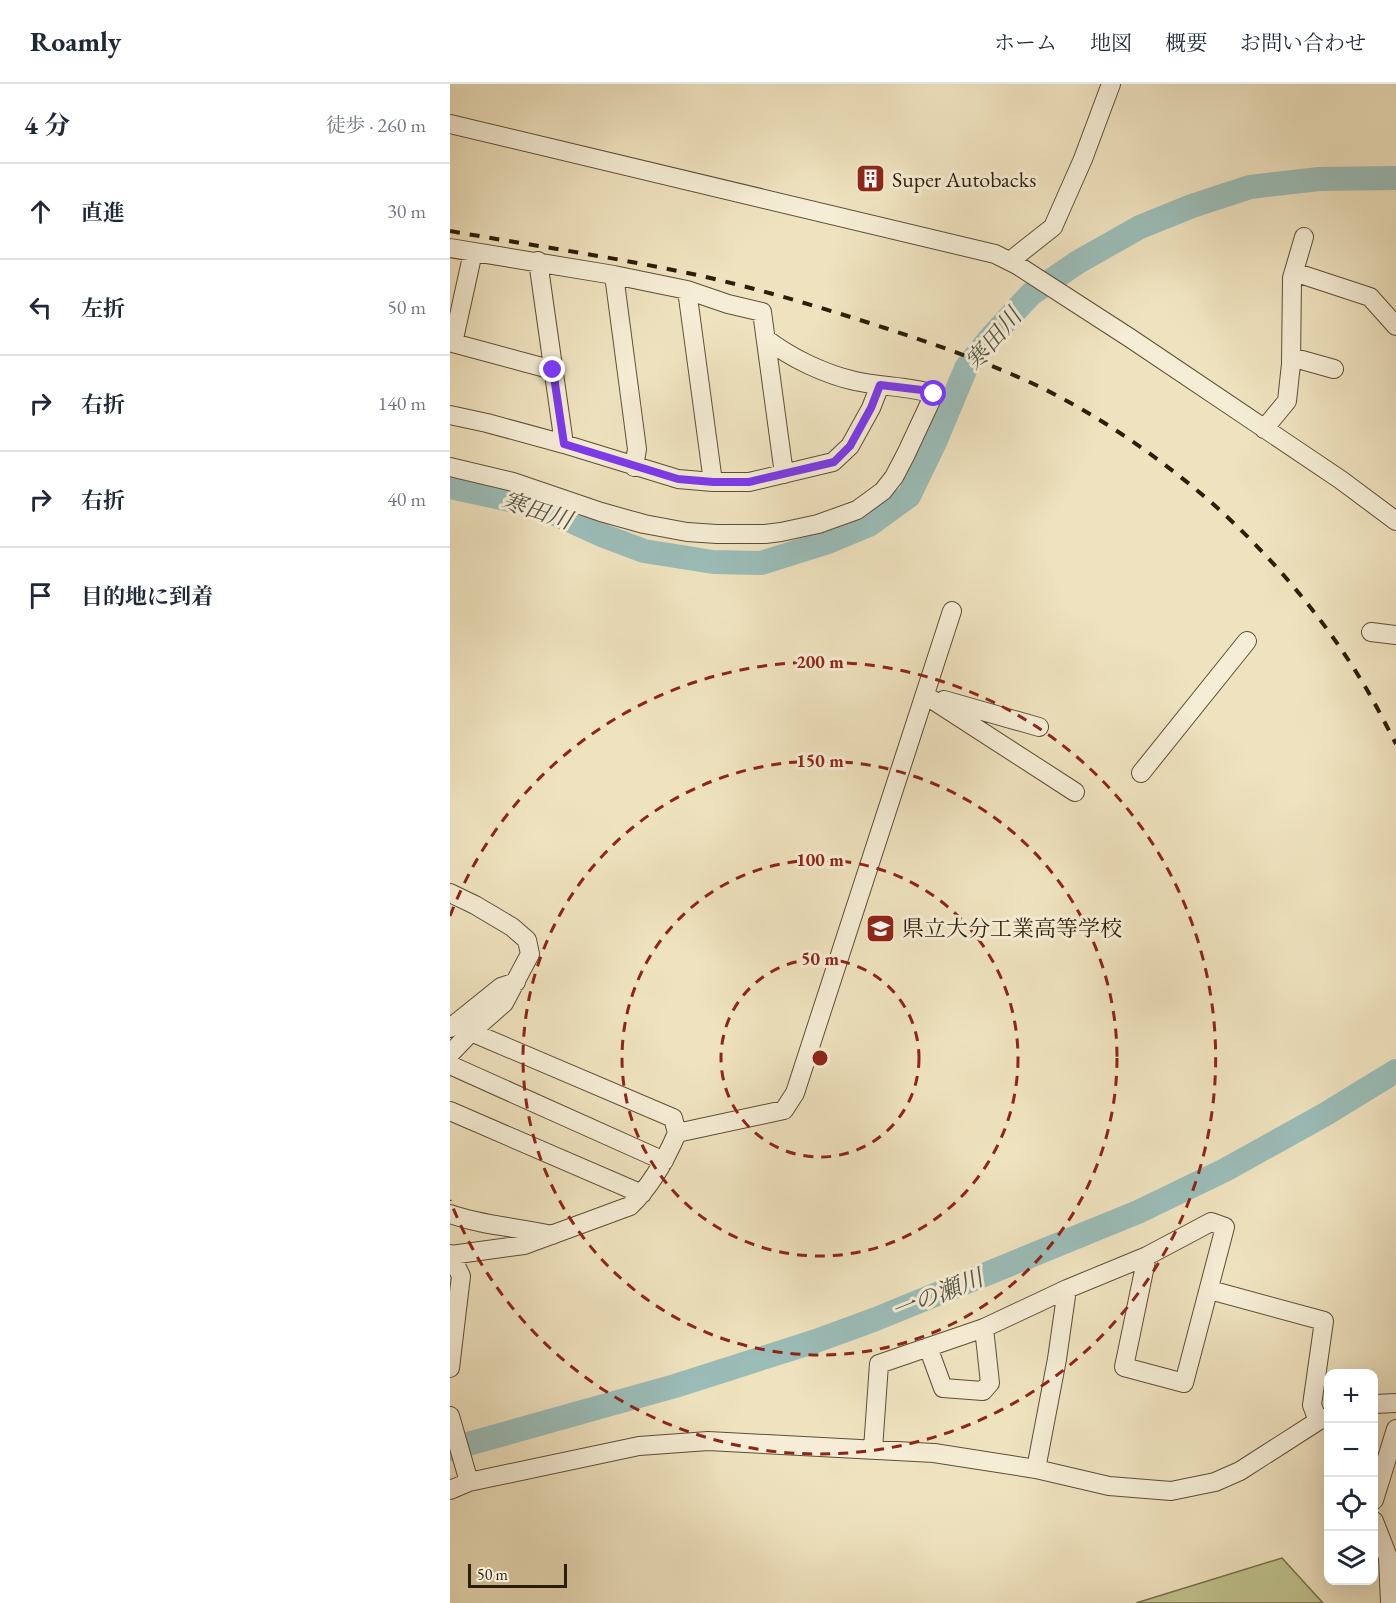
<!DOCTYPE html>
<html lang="ja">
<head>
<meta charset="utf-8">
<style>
	:root { --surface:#fff; --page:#f6f6f7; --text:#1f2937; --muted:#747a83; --line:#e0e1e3 }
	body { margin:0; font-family:"EB Garamond","Noto Serif JP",serif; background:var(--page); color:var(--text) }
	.controls { position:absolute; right:18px; bottom:18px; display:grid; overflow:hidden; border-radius:12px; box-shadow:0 6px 24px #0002 }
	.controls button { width:54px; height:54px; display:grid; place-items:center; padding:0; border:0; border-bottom:2px solid var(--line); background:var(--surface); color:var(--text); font:30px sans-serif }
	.scale { position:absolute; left:18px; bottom:15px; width:99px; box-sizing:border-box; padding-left:6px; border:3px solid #2c1d07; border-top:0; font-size:16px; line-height:21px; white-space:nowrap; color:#2c1d07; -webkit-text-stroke:4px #f5edd5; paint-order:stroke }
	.stop { position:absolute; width:18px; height:18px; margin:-14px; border:4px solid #7c3aed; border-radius:50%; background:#fff }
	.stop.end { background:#7c3aed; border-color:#fff; box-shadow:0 2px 6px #0008 }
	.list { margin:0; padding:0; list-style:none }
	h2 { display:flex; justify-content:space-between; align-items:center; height:78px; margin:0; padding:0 24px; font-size:26px }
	h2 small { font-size:20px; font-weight:400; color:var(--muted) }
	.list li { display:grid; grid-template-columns:39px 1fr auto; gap:18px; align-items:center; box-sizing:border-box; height:96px; padding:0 24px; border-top:2px solid var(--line) }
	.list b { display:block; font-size:22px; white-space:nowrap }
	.list em { font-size:20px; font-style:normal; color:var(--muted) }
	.icon { flex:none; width:33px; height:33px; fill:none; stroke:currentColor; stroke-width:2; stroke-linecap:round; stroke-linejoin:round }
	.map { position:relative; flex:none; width:946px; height:1519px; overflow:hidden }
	header { display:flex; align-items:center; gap:36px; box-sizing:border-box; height:84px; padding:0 30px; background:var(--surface); border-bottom:2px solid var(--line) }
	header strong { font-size:28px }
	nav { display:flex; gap:33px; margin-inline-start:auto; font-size:21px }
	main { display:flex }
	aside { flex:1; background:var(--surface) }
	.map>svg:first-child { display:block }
	.green { fill:#bfc28e; stroke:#76704a; stroke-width:1.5 }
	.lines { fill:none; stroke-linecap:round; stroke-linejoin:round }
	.river { stroke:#9bbdb8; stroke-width:24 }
	.minor-casing { stroke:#5d4e35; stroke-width:20 }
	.minor { stroke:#f5edd5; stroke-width:18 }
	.rail { stroke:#2c1d07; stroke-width:4; stroke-dasharray:10 10; stroke-linecap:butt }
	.route { stroke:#7c3aed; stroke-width:8 }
	.ring { fill:none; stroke:#8f2418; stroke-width:3; stroke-dasharray:10 8 }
	.labels { text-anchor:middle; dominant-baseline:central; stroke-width:6; stroke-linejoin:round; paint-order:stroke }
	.poi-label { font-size:22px; fill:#2c1d07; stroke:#f5edd5; text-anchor:start }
	.water-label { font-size:24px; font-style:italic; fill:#535545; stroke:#f5edd5 }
	.centre { fill:#8f2418; stroke:#f5edd5; stroke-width:3 }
	.ring-label { font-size:18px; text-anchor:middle; font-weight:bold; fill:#8f2418; stroke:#f5edd5; stroke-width:6; stroke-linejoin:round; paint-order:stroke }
</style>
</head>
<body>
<header>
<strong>Roamly</strong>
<nav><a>ホーム</a><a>地図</a><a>概要</a><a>お問い合わせ</a></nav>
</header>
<main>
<aside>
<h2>4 分<small>徒歩 · 260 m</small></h2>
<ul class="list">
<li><svg class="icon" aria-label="ahead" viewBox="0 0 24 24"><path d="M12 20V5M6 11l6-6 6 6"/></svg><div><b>直進</b></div><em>30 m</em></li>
<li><svg class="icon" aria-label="left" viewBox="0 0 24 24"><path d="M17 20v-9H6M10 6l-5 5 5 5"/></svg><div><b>左折</b></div><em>50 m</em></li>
<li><svg class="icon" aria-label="right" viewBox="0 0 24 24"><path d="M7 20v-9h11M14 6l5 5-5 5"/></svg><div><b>右折</b></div><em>140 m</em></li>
<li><svg class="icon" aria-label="right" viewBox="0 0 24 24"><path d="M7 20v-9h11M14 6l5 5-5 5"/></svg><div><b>右折</b></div><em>40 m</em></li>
<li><svg class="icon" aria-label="arrive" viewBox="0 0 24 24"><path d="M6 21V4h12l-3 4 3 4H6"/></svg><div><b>目的地に到着</b></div></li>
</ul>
</aside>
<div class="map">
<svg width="946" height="1519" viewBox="0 0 946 1519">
	<rect width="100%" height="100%" fill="#efe3bf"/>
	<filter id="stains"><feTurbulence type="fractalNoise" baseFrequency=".00333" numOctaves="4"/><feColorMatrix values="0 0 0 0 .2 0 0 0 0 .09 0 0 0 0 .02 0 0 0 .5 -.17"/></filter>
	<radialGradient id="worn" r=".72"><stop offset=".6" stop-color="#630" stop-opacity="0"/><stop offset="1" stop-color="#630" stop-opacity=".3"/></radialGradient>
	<!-- green -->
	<path class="green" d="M832 1474 873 1519H686Z"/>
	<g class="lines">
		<!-- river -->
		<path class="river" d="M0 403 88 422 154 452 194 467 263 478 311 479 378 458 419 441 459 412 486 356 516 284 541 253 581 210 628 178 690 143 742 122 800 103 869 95 946 94
			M0 1365 225 1302 366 1257 426 1235 688 1128 775 1086 874 1031 946 987"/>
		<defs>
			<path id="minor" d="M0 40 545 170 567 181 680 254 891 396 946 437
				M0 164 164 191 237 206 278 220 312 228 334 390
				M23 168 3 259 103 286
				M88 177 114 360
				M560 177 603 143 633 75 661 0
				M844 188 920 213 946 242
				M164 191 187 365 184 383
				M237 206 263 398
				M841 273 884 285
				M0 331 37 339 114 360 228 395 263 398H299L383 378 400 362 421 324 430 301
				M814 345 837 317 841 280 842 194 854 153
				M0 383 63 398 151 428 194 440 237 448 267 450H315L331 448 368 440 407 426 433 407 444 393 456 370 484 310C459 302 431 303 405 297 374 290 341 274 316 255
				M921 548 946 551
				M475 611 625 708
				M494 616 589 643
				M691 689 797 557
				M0 809 25 821 62 843 77 856 80 870 54 919 21 948 0 970
				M0 944 51 903 66 898
				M0 981 214 1077
				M0 1027 192 1110
				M227 1049 334 1026 345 1009 502 527
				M0 1130C33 1142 68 1143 102 1151
				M0 1170 11 1192 0 1284
				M1 1171 74 1161 180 1122C201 1102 216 1075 227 1049L223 1034 21 948
				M760 1206 874 1237 862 1321 868 1337
				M478 1263 493 1304 533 1307 540 1299 534 1244
				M924 1320 946 1319
				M0 1332 19 1398 189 1362 258 1357 484 1369 586 1385 659 1402 721 1407 765 1398 790 1387 868 1337 878 1333
				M423 1365 429 1280 534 1244 617 1205 697 1172 761 1138 775 1143 734 1299 674 1283 697 1172
				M586 1385 607 1275 617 1205
				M0 1406 19 1398
				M924 1416 946 1345
				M924 1437 938 1473 940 1519"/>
		</defs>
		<!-- minor casing -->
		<use href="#minor" class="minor-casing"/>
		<!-- minor -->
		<use href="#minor" class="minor"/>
		<!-- rail -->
		<path class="rail" d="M0 147C85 162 171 174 256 193 317 207 376 225 435 244 487 261 539 279 588 302 650 332 710 374 762 419 817 468 869 528 908 591 922 613 934 637 946 660"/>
	</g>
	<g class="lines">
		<!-- route -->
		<path class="route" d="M103 286 114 360 228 395 263 398H299L384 378 400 362 421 324 430 301 472 306 484 310"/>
	</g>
	<!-- distance rings -->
	<g class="ring">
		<circle cx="370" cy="974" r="99"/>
		<circle cx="370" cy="974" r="198"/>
		<circle cx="370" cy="974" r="297"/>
		<path d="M0 832A396 396 0 1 1 0 1116"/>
	</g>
	<!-- icons -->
	<defs>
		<symbol id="building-square" viewBox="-11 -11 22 22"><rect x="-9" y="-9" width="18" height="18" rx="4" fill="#8f2418" stroke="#f5edd5"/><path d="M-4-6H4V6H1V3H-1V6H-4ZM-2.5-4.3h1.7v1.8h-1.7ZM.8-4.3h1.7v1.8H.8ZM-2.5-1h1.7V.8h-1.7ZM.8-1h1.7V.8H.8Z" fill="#fff"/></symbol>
		<symbol id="school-square" viewBox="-11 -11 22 22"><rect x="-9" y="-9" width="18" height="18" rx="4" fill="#8f2418" stroke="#f5edd5"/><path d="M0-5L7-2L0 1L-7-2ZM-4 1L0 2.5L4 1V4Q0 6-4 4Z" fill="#fff"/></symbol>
	</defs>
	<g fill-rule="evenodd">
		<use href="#building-square" x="404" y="78" width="33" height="33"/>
		<use href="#school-square" x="414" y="828" width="33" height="33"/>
	</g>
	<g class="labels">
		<!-- poi labels -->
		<g class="poi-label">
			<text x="442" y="95">Super Autobacks</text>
			<text x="452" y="844">県立大分工業高等学校</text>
		</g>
		<!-- water labels -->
		<g class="water-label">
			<text transform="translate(543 255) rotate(-50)">寒田川</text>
			<text transform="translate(87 426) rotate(18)">寒田川</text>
			<text transform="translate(487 1210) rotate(-22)">一の瀬川</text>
		</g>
	</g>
	<circle cx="370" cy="974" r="9" class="centre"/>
	<g class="ring-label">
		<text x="370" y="584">200 m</text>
		<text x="370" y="683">150 m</text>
		<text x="370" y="782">100 m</text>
		<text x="370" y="881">50 m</text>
	</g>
	<rect width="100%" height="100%" filter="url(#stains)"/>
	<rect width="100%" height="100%" fill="url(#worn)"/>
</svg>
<div class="controls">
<button>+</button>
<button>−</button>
<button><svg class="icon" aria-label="locate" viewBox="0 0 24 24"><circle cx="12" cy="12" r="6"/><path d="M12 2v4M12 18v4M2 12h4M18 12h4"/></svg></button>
<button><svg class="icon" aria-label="layers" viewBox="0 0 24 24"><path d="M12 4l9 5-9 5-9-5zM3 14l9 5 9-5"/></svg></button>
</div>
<div class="scale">50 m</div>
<div class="stop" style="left:484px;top:310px"></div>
<div class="stop end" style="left:103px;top:286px"></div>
</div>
</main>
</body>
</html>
